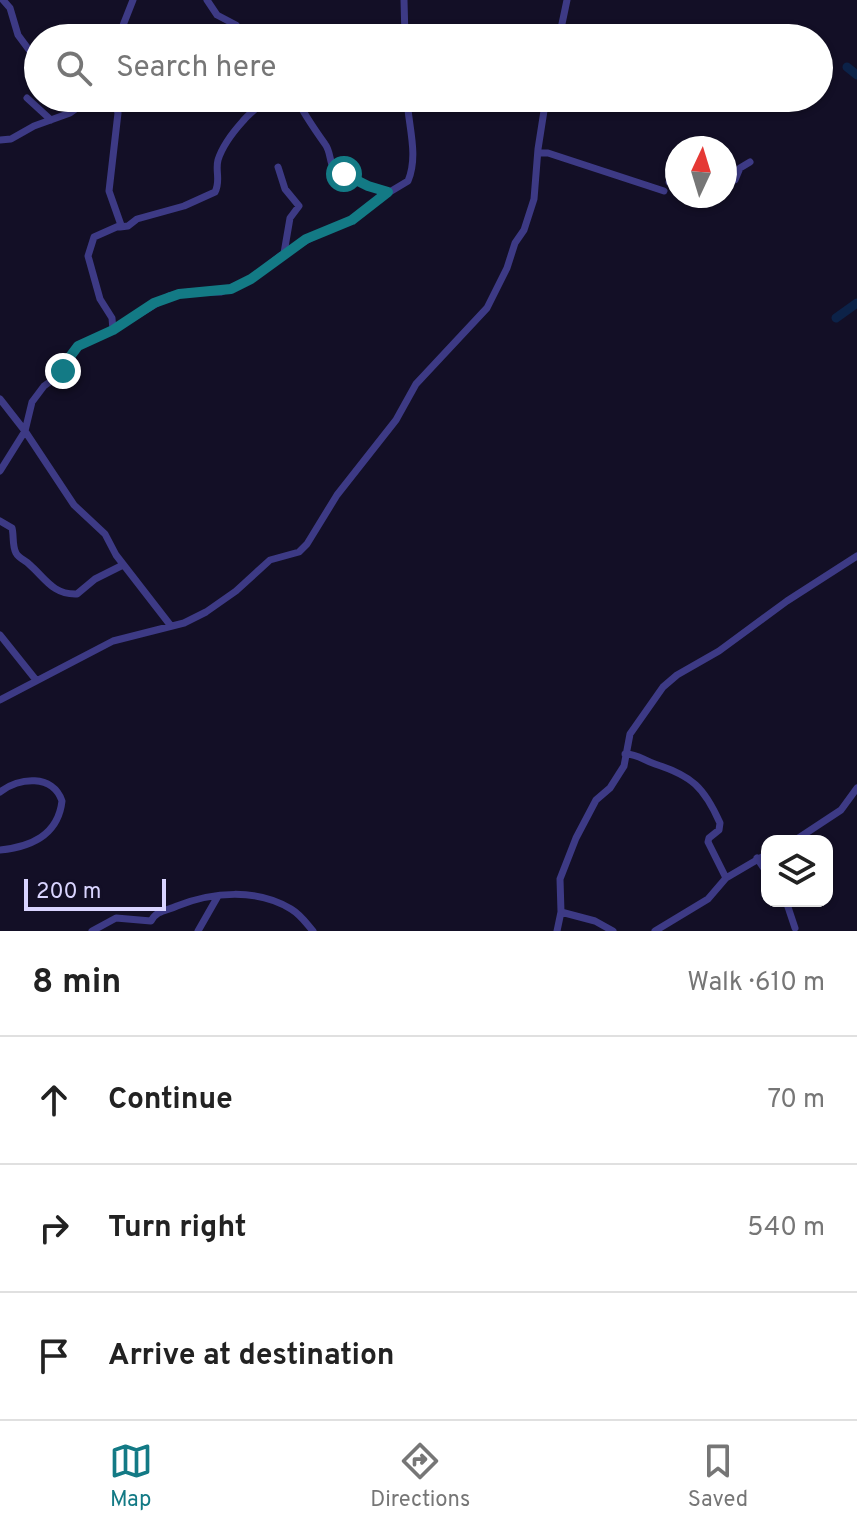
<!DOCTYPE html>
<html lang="en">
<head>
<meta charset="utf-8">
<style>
	:root { --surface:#fff; --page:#f2f2f2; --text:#222; --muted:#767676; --line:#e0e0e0; --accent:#137a85 }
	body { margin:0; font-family:Overpass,sans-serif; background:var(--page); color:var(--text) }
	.controls { position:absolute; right:24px; bottom:24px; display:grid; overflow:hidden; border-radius:16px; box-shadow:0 2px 6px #0004 }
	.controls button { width:72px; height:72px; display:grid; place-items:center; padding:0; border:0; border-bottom:2px solid var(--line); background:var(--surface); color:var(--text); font:40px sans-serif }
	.compass { position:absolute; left:665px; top:136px; width:72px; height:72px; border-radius:50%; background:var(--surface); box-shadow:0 2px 6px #0004; rotate:4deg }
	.scale { position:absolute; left:24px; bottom:20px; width:142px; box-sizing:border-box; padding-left:8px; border:4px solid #d9d4ff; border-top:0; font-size:22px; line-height:28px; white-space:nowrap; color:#d9d4ff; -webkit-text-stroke:6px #130f26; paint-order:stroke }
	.stop { position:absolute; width:24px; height:24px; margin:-18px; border:6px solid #137a85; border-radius:50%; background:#fff }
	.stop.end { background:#137a85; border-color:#fff; box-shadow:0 2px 8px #0008 }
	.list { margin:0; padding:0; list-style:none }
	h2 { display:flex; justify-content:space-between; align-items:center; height:104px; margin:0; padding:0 32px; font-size:34px }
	h2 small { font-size:26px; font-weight:400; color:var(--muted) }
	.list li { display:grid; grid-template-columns:52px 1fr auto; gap:24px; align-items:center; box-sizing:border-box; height:128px; padding:0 32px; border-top:2px solid var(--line) }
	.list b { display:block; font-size:30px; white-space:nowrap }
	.list em { font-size:26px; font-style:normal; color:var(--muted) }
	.icon { flex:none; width:44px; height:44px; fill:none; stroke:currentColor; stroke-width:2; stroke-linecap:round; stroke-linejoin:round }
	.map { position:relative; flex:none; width:857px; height:931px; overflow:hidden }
	.search { position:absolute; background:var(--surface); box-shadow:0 2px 6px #0004; left:24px; right:24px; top:24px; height:88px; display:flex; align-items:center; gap:20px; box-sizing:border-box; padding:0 28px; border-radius:44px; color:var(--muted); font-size:30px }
	.sheet { height:488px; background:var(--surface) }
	nav { display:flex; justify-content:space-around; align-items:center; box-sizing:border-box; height:112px; border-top:2px solid var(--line); background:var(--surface); font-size:22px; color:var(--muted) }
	nav a { display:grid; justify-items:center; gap:4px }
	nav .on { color:var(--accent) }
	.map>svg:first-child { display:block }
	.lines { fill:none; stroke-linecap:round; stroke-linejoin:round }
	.river { stroke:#0c2248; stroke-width:9 }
	.minor { stroke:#3d3a85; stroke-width:7 }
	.route { stroke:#137a85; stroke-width:10 }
</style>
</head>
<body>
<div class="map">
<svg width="857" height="931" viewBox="0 0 857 931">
	<rect width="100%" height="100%" fill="#130f26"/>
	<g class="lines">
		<!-- river -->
		<path class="river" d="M847 67 857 75
			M836 318 857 303"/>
		<!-- minor -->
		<path class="minor" d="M3 0 10 8 18 35 38 62
			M207 0 217 15 236 25 247 38
			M404 0 405 38
			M118 38 133 0
			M559 38 567 0
			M27 98 51 120
			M110 98 115 103 118 113 109 191 121 225 94 237 88 256 100 299 112 318 113 330
			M296 98C304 114 315 130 325 144 331 152 329 161 334 169L368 186 388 192
			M0 140 11 139 34 126 70 113 91 98
			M538 153H548L664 191
			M278 167 285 189 299 206 290 218 284 253
			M725 181 735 180 740 168 750 162
			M669 182 677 183
			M120 227 128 226 137 219 184 206 215 192C221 181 215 171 218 160 222 147 234 131 243 121 250 112 259 108 265 98
			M0 399 25 431 74 505 105 534 116 555 171 626
			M0 471 25 431 32 402 44 386 62 373 78 346 113 330 169 296 189 292H221L251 279 284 253 320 233 352 220 383 196 408 181C419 155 408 125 407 98
			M0 521 12 528C14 535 12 546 16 553 19 559 26 560 30 565 45 578 53 595 77 594L95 579 123 565
			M0 635 36 680
			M0 700 113 641 184 623 206 612 236 591 270 560 299 552 307 544 337 495 396 420 416 384 487 308 507 268 515 243 524 230 534 199 538 149 546 98
			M625 754C638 754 643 760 655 764 692 776 704 787 720 823L719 830 709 838 708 842 726 878
			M0 792C19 777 53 774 62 801 58 836 30 847 0 850
			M794 841 841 810 857 788
			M757 858 767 873
			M786 901 795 928
			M561 912 595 921 613 931
			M92 931 116 918 151 921C157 910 166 911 177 906 212 892 257 888 291 909 301 915 306 923 313 931
			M198 931 218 896
			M557 931 561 912 560 879 576 838 596 800 610 788 624 766 630 734 663 687 677 675 719 651 787 601 857 556
			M655 931 708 899 726 878 767 854"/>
	</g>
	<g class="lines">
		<!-- route -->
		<path class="route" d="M63 371 69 358 78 346 113 330 154 303 179 294 231 289 251 279 306 239 352 220 388 192 368 186 344 174"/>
	</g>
</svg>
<div class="controls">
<button><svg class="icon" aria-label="layers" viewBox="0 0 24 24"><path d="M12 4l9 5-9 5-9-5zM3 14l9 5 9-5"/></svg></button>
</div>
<svg class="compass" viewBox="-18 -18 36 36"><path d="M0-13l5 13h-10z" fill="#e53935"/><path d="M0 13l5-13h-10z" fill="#767676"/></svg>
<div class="scale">200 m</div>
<div class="stop" style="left:344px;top:174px"></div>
<div class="stop end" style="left:63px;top:371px"></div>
<div class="search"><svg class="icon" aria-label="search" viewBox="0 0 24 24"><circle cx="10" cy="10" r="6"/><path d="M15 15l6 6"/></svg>Search here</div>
</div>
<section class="sheet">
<h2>8 min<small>Walk · 610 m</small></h2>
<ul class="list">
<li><svg class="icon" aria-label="ahead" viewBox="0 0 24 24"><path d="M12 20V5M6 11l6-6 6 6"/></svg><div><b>Continue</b></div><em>70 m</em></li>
<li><svg class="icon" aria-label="right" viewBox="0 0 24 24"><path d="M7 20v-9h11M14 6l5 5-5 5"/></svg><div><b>Turn right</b></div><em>540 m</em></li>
<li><svg class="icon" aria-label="arrive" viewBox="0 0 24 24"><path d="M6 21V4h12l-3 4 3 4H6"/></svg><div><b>Arrive at destination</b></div></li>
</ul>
</section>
<nav>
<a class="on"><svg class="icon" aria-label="map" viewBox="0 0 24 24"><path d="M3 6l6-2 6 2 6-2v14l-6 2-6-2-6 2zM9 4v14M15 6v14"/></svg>Map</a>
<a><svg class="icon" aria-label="directions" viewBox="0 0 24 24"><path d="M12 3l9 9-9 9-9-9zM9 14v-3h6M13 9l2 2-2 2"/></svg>Directions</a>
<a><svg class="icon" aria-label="saved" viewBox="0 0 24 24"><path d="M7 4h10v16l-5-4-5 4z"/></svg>Saved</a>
</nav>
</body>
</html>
